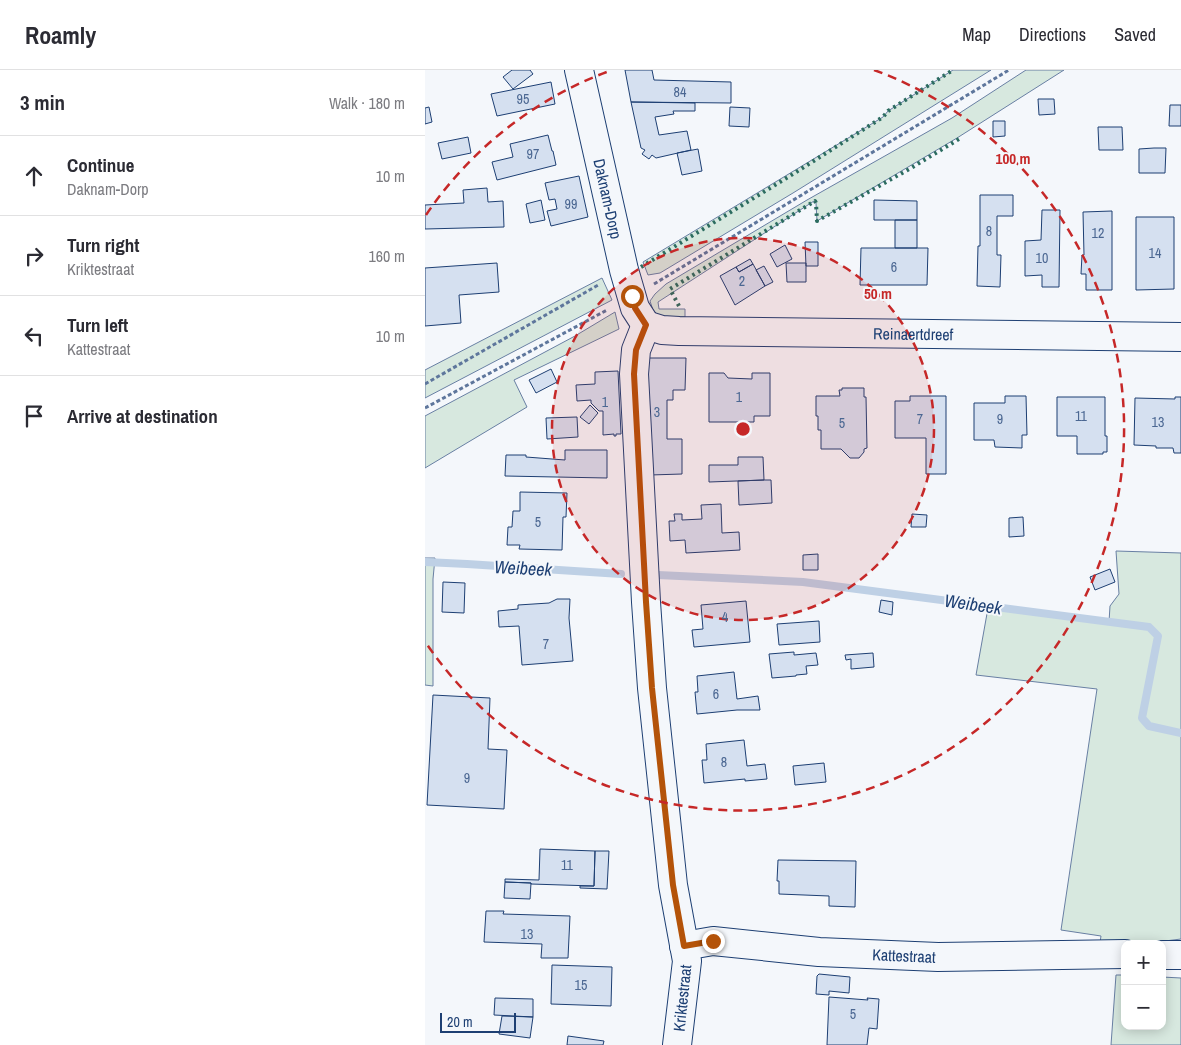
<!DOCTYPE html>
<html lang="en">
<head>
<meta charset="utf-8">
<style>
	:root { --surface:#fff; --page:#f7f7f7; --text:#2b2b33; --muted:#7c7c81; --line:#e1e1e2 }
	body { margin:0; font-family:"Archivo Narrow",sans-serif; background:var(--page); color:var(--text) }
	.controls { position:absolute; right:15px; bottom:15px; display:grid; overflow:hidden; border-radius:10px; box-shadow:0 2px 12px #0003 }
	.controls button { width:45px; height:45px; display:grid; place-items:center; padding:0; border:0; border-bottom:1px solid var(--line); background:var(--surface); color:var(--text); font:25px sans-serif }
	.scale { position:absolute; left:15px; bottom:12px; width:76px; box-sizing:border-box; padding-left:5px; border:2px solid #1d3f73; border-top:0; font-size:14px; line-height:18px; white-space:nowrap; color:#1d3f73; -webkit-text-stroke:4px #f4f7fb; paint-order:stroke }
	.stop { position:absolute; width:15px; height:15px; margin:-11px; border:4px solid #b45309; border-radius:50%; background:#fff }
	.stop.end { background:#b45309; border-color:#fff; box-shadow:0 1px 5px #0008 }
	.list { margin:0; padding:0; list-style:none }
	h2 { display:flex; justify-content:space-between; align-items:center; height:65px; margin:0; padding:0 20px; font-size:21px }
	h2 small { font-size:16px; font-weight:400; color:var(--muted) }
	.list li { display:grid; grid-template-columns:32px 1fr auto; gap:15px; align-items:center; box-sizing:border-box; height:80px; padding:0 20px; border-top:1px solid var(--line) }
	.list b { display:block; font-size:19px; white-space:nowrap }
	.list p { margin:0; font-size:16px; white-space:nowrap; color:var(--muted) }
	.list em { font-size:16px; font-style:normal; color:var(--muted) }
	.icon { flex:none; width:28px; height:28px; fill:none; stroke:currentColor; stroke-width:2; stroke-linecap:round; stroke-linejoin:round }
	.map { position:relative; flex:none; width:756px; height:975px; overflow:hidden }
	header { display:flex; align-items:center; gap:30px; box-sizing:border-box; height:70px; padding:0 25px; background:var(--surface); border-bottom:1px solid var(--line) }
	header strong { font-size:24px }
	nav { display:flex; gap:28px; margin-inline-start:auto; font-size:18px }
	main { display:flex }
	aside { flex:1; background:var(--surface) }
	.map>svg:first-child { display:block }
	.green { fill:#d7e8df; stroke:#687fa3 }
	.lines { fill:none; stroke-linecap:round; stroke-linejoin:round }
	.stream { stroke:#bed0e5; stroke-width:8 }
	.building { fill:#d5e0f0; stroke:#1d3f73 }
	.minor-casing { stroke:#1d3f73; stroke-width:30 }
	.path { stroke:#5e769c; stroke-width:3; stroke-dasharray:4 2.5; stroke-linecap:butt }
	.minor { stroke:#f4f7fb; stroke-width:28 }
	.hedge { stroke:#2c6c60; stroke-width:4; stroke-dasharray:2.5 4; stroke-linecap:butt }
	.route { stroke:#b45309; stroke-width:6 }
	.ring { fill:none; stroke:#c62828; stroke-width:2.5; stroke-dasharray:9 6 }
	.labels { text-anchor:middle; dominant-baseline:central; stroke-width:4; stroke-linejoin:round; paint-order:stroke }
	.number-label { font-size:14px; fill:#4b6792 }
	.street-label { font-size:16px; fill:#1d3f73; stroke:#f4f7fb }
	.water-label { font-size:18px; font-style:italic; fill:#1d3f73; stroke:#f4f7fb }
	.centre { fill:#c62828; stroke:#f4f7fb; stroke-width:2.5 }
	.ring-label { font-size:15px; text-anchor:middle; font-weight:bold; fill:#c62828; stroke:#f4f7fb; stroke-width:4; stroke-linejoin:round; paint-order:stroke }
</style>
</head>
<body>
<header>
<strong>Roamly</strong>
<nav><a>Map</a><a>Directions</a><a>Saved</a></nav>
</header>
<main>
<aside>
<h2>3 min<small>Walk · 180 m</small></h2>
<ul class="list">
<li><svg class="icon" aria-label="ahead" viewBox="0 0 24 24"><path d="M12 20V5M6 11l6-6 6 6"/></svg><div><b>Continue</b><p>Daknam-Dorp</p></div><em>10 m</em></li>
<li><svg class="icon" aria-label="right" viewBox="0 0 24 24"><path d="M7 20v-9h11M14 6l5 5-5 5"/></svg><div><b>Turn right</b><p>Kriktestraat</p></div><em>160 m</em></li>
<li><svg class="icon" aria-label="left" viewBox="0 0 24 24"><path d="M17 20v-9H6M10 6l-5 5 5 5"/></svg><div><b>Turn left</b><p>Kattestraat</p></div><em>10 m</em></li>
<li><svg class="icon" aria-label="arrive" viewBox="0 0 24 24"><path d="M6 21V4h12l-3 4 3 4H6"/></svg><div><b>Arrive at destination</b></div></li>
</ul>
</aside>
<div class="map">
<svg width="756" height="975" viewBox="0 0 756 975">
	<rect width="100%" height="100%" fill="#f4f7fb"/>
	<!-- green -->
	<path class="green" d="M528 0H566L368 123 235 203 223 205 218 192 458 47 463 41Z
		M601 0H639L532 68 392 151 391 133 389 131 233 232 234 239H260V247L234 246 228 240 225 231 230 224 241 214 382 130 527 48Z
		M177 208 187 230 0 328V300Z
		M190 242 194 259 89 310 102 337 0 398V346L150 266Z
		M691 481 756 483V869L716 874H700L674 879 676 866 636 860 672 619 551 605 563 538 684 552 685 536 694 524Z
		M0 488H10L8 509V616L0 615Z
		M691 905H700V956H737V907L756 908V975H686Z"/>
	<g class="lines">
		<!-- stream -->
		<path class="stream" d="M0 492 42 494 196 504
			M233 505 378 512 724 557 733 566 717 648 724 656 756 663"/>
	</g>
	<!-- building -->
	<path class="building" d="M87 0H105L108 4 88 19 78 7Z
		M200 0H227L229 10 306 12V33L206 32Z
		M126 12 130 34 72 46 66 24Z
		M613 29H629L630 44 614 45Z
		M206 32 270 33V41H248L249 44 230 47 234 65 262 61 266 80 231 88 227 85 224 89 217 84 220 80 216 78Z
		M745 35H756V56H744Z
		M4 37 7 52 0 54V38Z
		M305 37 325 38 324 57 304 56Z
		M568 51H580V66L568 67Z
		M673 57H697L698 80H674Z
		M123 65 127 81H128L131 95 72 110 67 92 88 87 85 74Z
		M43 67 46 83 17 89 13 73Z
		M729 78H741L740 103H714V79Z
		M273 79 277 101 257 105 252 83Z
		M154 106 163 147 126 156 122 141 132 139 130 129 124 130 120 113Z
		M62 118 63 132 78 131 79 157 0 159V135L39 133 38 120Z
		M555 125H588V146H572V185H576L575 217 552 216 553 176H555Z
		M116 130 120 150 105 153 101 134Z
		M449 130 492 131V150H449Z
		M617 140H635L634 217H617V205L600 206V171L616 170Z
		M687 141V220H661V204H656L657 185H659L658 142Z
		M711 147H749V219L711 220Z
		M470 150H492V178H470Z
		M380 172H393V196H381Z
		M360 175 367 189 352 197 345 184Z
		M436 178H503L502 215H435Z
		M325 189 328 194 314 202 311 197Z
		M72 193 74 222 34 225 36 253 0 256V198Z
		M361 193H381V212H362Z
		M328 194 340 216 310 235 295 206 311 197 314 202Z
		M339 196 348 212 340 216 331 200Z
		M223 288H261L260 320H248V330H242V369H257V404L225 405 223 354Z
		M126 299 132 312 111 323 104 310Z
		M193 301 196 364H191V366H189V364L178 365V341H174L166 333V330L152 331 151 315 170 314V302Z
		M284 303H299L303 308 327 309V303H345V346H329V352H284Z
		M417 318H439V327H441L442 378 439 379V382L434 388H425L416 379H396V360H393V346H391V326H415L414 320H417Z
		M485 326H521V404H501V368H470V331H485Z
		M580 326H601L602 365H597V378L570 377 569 370H549V333H580Z
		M632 327H680V366H682V382H678V384H652V366H632Z
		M750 327H756V383H749L748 378H731V376L709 375 710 328 750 329Z
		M165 335 173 343 164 354 155 347Z
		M152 347 153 367 122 369 121 348Z
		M140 380H182V408L80 406 81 385H101V387L140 390Z
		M313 387H338L339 410 284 412V395H313Z
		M339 410H346L347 433 314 435 313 411Z
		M95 422 142 423 141 447H138L137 480 94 479 95 475H82L83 457H87L88 441H95Z
		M296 434 297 463 314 462 315 480 261 483 260 470 245 471 244 451H250L249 444H257V450L277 449 276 435Z
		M487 444 502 445 501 457H486Z
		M598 447 599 466 584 467V448Z
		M393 484V500H378V485Z
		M685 499 690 512 670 520 665 507Z
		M18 512 40 513 39 543 17 542Z
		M132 529H145L144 548 148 591 97 595 94 556 74 557 73 541 93 539V535L124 533Z
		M456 530 468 532 467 545 454 542Z
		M321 531 325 572 269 577 267 560 278 559 276 535Z
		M394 551 395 572 354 575 352 554Z
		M369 582V585L391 583 393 595 381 596 382 604 371 605V606L347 608 344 584Z
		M448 583 449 597 426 599V589L421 590 420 585Z
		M309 602 312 629 333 626 335 640H312L272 644 270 622H273L272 606Z
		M8 625 65 628 63 679 82 680 79 739 2 735Z
		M319 670 322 696 340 694 342 709 320 711V709L279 713 277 690H282L281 674Z
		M399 693 401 712 370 715 368 696Z
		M115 779 170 781 169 816 106 814V813L80 812V809L114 810Z
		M170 781H184L182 819 155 818V816H169Z
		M353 790 431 791 430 837 404 836V826L354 824V811H352Z
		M80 812 106 813 105 829 79 828Z
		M61 841H79L78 844 145 846 143 888H116L117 874 59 872Z
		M127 895 187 897 186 936 126 934Z
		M394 904 425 907 424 923 404 921V925L391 924 392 906Z
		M404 927 443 930 442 928 454 929 452 959 444 958 442 975H402Z
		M70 928 108 929V947L69 945Z
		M77 946 108 947 105 968 74 964Z
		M143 966 179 971 178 975H142Z"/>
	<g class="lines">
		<defs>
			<g id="minor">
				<path id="s1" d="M154 0 199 200 210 238 221 255"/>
				<path d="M221 255 211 280 209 304 221 532 227 618 248 815 262 891 252 975"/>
				<path id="s2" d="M221 255 237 260 254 261 756 267"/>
				<path id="s3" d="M259 876 288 871 394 882 513 887 700 884"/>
				<path d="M737 885H756"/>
			</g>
		</defs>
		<!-- minor casing -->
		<use href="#minor" class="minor-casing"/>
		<!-- path -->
		<path class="path" d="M229 214 584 0
			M0 314 175 214
			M0 338 182 240"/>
		<!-- minor -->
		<use href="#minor" class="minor"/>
		<!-- hedge -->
		<path class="hedge" d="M216 197 368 104 458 47 463 41 528 0
			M254 236 245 219 390 131 391 133 392 151 486 98 534 69"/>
	</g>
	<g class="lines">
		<!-- route -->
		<path class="route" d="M207 226 210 238 221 255 211 280 209 304 221 532 227 618 248 815 259 876 288 871"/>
	</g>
	<!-- distance rings -->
	<circle cx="318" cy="359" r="191" fill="#c62828" fill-opacity=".12"/>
	<g class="ring">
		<circle cx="318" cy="359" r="191"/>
		<path d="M1 145A382 382 0 0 1 187 0M449 0A382 382 0 1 1 1 573"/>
	</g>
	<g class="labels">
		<!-- number labels -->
		<g class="number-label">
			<text x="255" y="22">84</text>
			<text x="98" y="29">95</text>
			<text x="108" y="84">97</text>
			<text x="146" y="134">99</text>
			<text x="564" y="161">8</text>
			<text x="673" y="163">12</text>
			<text x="730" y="183">14</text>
			<text x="617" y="188">10</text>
			<text x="469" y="197">6</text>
			<text x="317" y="211">2</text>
			<text x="314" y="327">1</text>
			<text x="180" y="332">1</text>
			<text x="232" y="342">3</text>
			<text x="656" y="346">11</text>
			<text x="495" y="349">7</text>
			<text x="575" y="349">9</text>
			<text x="733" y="352">13</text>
			<text x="417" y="353">5</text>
			<text x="113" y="452">5</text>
			<text x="300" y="547">4</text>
			<text x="121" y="574">7</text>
			<text x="291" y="624">6</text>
			<text x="299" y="692">8</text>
			<text x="42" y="708">9</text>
			<text x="142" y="795">11</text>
			<text x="102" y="864">13</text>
			<text x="156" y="915">15</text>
			<text x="428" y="944">5</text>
		</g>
		<!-- street labels -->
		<g class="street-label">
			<text stroke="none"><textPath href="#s1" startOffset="132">Daknam-Dorp</textPath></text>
			<text stroke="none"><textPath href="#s2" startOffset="268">Reinaertdreef</textPath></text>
			<text stroke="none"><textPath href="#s3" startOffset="221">Kattestraat</textPath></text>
			<text transform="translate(257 928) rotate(-84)">Kriktestraat</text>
		</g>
		<!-- water labels -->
		<g class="water-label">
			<text transform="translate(98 498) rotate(3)">Weibeek</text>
			<text transform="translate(548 534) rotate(8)">Weibeek</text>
		</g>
	</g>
	<circle cx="318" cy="359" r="8" class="centre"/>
	<g class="ring-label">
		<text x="588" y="94">100 m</text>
		<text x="453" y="229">50 m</text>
	</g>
</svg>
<div class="controls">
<button>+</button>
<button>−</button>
</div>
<div class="scale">20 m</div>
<div class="stop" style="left:207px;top:226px"></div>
<div class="stop end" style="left:288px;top:871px"></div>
</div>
</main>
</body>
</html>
